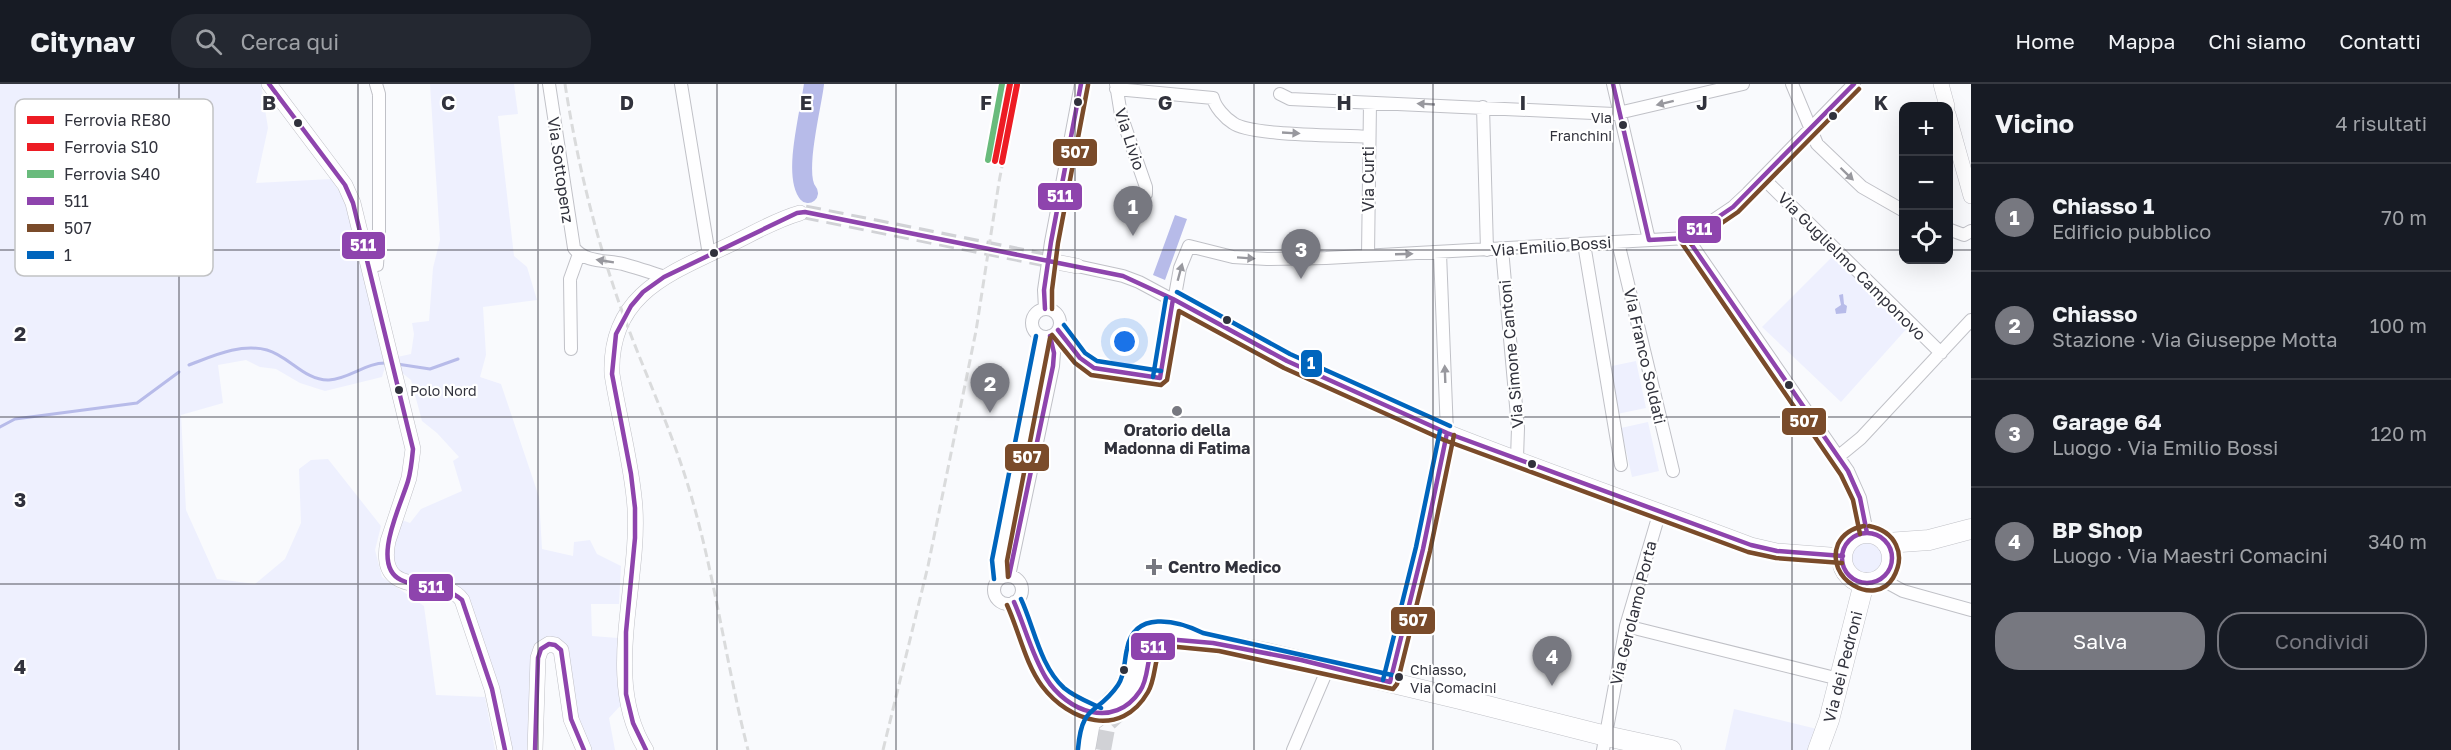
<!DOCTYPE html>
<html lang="it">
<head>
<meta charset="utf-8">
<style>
	:root { --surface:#171b24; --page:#242831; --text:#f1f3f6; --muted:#9ea1a6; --line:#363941; --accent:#777880 }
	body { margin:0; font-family:"Golos Text",sans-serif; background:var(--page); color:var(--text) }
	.controls { position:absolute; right:18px; top:18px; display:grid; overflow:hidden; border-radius:12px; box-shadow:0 6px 24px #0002 }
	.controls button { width:54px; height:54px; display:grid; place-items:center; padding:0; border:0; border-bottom:2px solid var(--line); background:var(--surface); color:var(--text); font:30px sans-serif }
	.you { position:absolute; left:1125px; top:258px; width:21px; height:21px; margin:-15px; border:4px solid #fff; border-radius:50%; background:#1a73e8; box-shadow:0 0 0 9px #1a73e833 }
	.badge { display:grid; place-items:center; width:39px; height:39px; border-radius:50%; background:var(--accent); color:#fff; font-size:20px; font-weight:700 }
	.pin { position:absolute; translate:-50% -50px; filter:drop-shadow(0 2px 3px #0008) }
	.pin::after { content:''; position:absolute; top:32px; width:21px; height:18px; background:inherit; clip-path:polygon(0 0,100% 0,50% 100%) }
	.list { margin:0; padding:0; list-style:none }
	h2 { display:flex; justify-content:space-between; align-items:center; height:78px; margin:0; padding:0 24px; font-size:26px }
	h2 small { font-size:20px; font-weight:400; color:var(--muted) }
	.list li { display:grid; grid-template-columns:39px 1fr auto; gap:18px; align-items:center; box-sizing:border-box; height:108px; padding:0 24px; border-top:2px solid var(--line) }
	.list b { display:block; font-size:22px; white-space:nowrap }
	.list p { margin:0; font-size:20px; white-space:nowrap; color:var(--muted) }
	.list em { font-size:20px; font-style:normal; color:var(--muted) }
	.actions { display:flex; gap:12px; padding:18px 24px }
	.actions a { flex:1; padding:14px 0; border:2px solid var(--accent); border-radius:24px; text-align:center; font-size:21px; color:var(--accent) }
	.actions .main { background:var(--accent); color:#fff }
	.icon { flex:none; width:33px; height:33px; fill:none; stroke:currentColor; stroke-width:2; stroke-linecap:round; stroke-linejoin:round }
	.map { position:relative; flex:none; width:1971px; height:666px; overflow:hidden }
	header { display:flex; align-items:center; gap:36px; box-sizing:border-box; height:84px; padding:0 30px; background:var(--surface); border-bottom:2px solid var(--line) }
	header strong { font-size:28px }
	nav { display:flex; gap:33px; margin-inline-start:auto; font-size:21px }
	.search { width:420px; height:54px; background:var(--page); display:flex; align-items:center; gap:15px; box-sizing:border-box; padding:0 21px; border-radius:24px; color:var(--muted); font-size:22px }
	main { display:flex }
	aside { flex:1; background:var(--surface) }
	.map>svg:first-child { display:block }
	.green { fill:#eef0fe }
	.water { fill:#b7bbe9 }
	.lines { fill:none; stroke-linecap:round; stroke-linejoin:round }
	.stream { stroke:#b7bbe9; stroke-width:3 }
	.river { stroke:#b7bbe9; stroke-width:20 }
	.tertiary-tunnel { stroke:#d1d2d6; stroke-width:15; stroke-dasharray:15 8; stroke-linecap:butt }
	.primary-tunnel { stroke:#d1d2d6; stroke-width:20; stroke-dasharray:20 10; stroke-linecap:butt }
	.minor-casing { stroke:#c0c1c7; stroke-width:14 }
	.tertiary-casing { stroke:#c0c1c7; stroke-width:16 }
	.primary-casing { stroke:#c0c1c7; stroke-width:21 }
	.minor { stroke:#fefeff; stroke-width:12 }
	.tertiary { stroke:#fefeff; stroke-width:15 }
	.primary { stroke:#fefeff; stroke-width:20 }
	.rail { stroke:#dadbdc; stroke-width:3; stroke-dasharray:9 4.5; stroke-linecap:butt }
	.bus-1-casing { stroke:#fff; stroke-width:9 }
	.bus-2-casing { stroke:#fff; stroke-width:9 }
	.bus-3-casing { stroke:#fff; stroke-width:9 }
	.bus-1 { stroke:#8e44ad; stroke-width:4.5 }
	.bus-2 { stroke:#7a4b2a; stroke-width:4.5 }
	.bus-3 { stroke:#0065bd; stroke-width:4.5 }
	.rail-1-casing { stroke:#fff; stroke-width:10 }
	.rail-2-casing { stroke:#fff; stroke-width:10 }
	.rail-3-casing { stroke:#fff; stroke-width:10 }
	.rail-1 { stroke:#ed1c24; stroke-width:6 }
	.rail-2 { stroke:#ed1c24; stroke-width:6 }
	.rail-3 { stroke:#69bb7c; stroke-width:6 }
	.oneway { fill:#98989e }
	.grid { fill:none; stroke:#31323c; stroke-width:1.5; stroke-opacity:0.55 }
	.bus-dot { fill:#31323c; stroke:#fff; stroke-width:2 }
	.poi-dot { fill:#777880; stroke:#fff; stroke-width:2 }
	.labels { text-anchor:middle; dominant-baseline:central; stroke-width:4.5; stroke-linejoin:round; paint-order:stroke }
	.bus-label { font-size:14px; fill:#31323c; stroke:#fff; text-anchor:start }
	.street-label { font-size:16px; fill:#31323c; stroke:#fff }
	.poi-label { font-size:16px; font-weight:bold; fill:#31323c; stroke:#fff }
	.key { fill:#fff; stroke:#c1c2c4; stroke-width:1.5 }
	.key-label { font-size:16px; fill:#31323c }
	.grid-label { font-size:20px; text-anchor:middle; font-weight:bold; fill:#31323c; stroke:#fff; stroke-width:4.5; stroke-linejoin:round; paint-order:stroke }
	.line-badge { stroke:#fff; stroke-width:2 }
	.badge-label { font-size:16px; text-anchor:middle; font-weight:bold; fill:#fff }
</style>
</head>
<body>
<header>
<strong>Citynav</strong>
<div class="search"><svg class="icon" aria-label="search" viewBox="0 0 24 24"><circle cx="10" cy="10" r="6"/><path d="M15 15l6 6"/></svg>Cerca qui</div>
<nav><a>Home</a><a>Mappa</a><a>Chi siamo</a><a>Contatti</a></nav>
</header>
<main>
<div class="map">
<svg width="1971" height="666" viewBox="0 0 1971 666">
	<rect width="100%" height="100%" fill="#f9fafd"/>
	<!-- green -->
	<path class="green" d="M0 0H261L268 44 256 99 331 95 344 114 367 200 385 283 382 293 325 307 300 299 276 285 260 283 246 276 218 281 223 319 181 331 186 426 217 495 255 500 285 475 301 439 299 385 311 376 328 375 381 442 375 466 382 493 424 522 436 611 485 613 495 666H0Z
		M430 0H514L518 30 498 32 514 172 527 183 537 216 483 223 486 271 480 293 501 300 539 413 542 465 573 472 574 458 590 456 597 470 621 482 619 520H591L592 552 618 554 621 621 609 634 615 666H592C570 641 566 589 560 556 551 551 544 553 536 560L529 666H510L466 510C450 486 397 510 393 472 392 461 397 446 399 435L410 439 421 425 462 407 453 377 459 373 437 349 422 337 411 296 397 285 393 274 411 270 414 250 412 239 429 237 433 184 440 156Z
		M1835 170 1909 242 1841 318 1762 243Z
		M1636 277 1646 324 1617 330 1607 283Z
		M1648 338 1659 387 1632 393 1621 344Z
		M1852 474a15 15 0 1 1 30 0a15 15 0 1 1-30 0Z
		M1734 625 1817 645 1808 666H1725Z"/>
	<!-- water -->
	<path class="water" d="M1175 131 1187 135 1165 196 1153 191Z
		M1843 210 1844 220 1847 222 1846 229 1836 230 1835 225 1841 221 1839 211Z"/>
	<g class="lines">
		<!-- stream -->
		<path class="stream" d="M397 280 430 285 458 275
			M189 281C213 272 240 259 267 266 289 272 305 297 329 296 350 295 366 278 387 279
			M0 343 15 335 137 319 179 288"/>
		<!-- river -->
		<path class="river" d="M808 109C793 91 811 25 814 0"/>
		<!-- tertiary-tunnel -->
		<path class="tertiary-tunnel" d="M805 128 1056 178"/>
		<!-- primary-tunnel -->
		<path class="primary-tunnel" d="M1101 666 1106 639 1122 624"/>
		<defs>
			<path id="minor" d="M549 0 574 164C585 179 607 176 623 180 637 184 651 188 664 193
				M681 0 709 171
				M1116 0 1121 31 1146 103V110
				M1613 0 1649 156
				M1792 0 1817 60 1862 103 1904 127
				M1116 5 1213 14C1215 23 1225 34 1233 39 1250 52 1341 51 1368 53
				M1280 10 1290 15 1614 30 1743 0
				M1483 23 1487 166
				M1763 94 1941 269
				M1948 145 1964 151 1971 147
				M1687 154 1848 387 1860 414 1867 449
				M1618 158 1673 387
				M1584 160 1621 381
				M1502 165 1518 344 1517 374
				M1440 169 1447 349
				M1368 171 1370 19
				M1077 182 1123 192 1139 198 1208 235
				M369 183 377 181 379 150V10L376 0
				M1045 225 1044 206 1051 158 1081 0
				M1032 239a14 14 0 1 1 28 0a14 14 0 1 1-28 0Z
				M1058 246 1080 274 1094 284 1160 294 1180 184 1189 162 1233 173 1267 175 1326 174 1687 154 1733 123 1748 109 1854 0
				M571 265 570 195 579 170
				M1839 372 1861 354 1971 236
				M1009 492 1053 282 1054 269 1050 252
				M994 506a14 14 0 1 1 28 0a14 14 0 1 1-28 0Z
				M1001 494 999 477 1043 253
				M1881 495 1903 507 1971 526
				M1014 518C1032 555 1035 601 1075 621 1083 625 1092 630 1101 631
				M1626 542 1839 595
				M1293 666 1328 584
				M1603 666 1626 542 1660 427"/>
			<path id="tertiary" d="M269 0 345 101 353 119 413 365 409 394 388 457C375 520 443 488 462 516L492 605 505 666
				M1941 0 1947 22
				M1948 30 1971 112
				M1056 178 1077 182
				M1208 235C1377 333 1569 392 1751 461L1777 467 1843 472
				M1390 598 1423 465 1447 349
				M535 666 538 574 541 565 549 560 555 561 561 566 571 635 584 666
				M646 666C602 597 640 501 635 424 632 379 619 335 612 290 609 211 668 190 729 161 752 150 775 136 800 129"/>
			<g id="primary">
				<circle cx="1867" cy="474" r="25"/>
				<path d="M1887 459 1929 456 1971 445"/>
				<path d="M1112 617C1150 589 1110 529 1181 549"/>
				<path d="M1122 624 1142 603 1150 569 1156 560 1166 555 1201 556 1267 569 1460 615 1606 652 1671 666"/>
				<path d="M1085 666 1090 638 1130 609"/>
				<path id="s1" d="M1818 666 1829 636 1864 499"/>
			</g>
		</defs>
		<!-- minor casing -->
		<use href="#minor" class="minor-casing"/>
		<!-- tertiary casing -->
		<use href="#tertiary" class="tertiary-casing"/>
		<!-- primary casing -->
		<use href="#primary" class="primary-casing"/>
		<!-- minor -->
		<use href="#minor" class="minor"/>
		<!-- tertiary -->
		<use href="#tertiary" class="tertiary"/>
		<!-- primary -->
		<use href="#primary" class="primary"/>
		<!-- rail -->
		<path class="rail" d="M565 0C578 84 599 167 629 246 648 296 670 344 686 395 714 483 725 576 748 666
			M883 666 928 482 976 247 999 98 1018 0"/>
		<defs>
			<path id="bus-1" d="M269 0 345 101 353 119 413 365C412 376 411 387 408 397 401 421 370 481 401 496 422 506 443 500 462 516L492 605 505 666
				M1613 0 1649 156 1687 154 1733 123 1854 0
				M1687 154 1848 387 1860 414 1867 449
				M1045 225 1044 206 1051 158 1081 0
				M1058 246 1080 274 1094 284 1160 294 1173 215
				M1842 474a25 25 0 1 1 50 0a25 25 0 1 1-50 0Z
				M1009 492 1053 282 1054 269 1050 252
				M1014 518C1025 543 1032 571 1046 594 1067 628 1114 646 1140 607 1149 594 1146 577 1153 563L1166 555 1213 559 1301 576 1390 598
				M1390 598 1423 465 1447 349
				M535 666 538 574 541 565 549 560 555 561 561 566 571 635 584 666
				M646 666 633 639 626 610V548L635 454V424L631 390 612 290 616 250 631 222 643 208 664 193 797 129 805 128 1123 192 1173 215 1287 277 1447 349 1751 461 1777 467 1843 472"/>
			<path id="bus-2" d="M1681 158 1841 391 1853 416 1860 450
				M1691 160 1738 128 1859 5
				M1052 225V206L1058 159 1088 1
				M1052 251 1075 279 1091 291 1161 301 1167 296 1179 227 1284 284 1444 356 1748 468 1776 474 1842 479
				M1864 442C1853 444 1843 450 1838 460 1824 495 1875 524 1893 494 1907 470 1895 447 1869 442
				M1008 493 1007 477 1050 254
				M1007 521C1019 547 1025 579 1042 602 1069 638 1121 655 1148 608 1155 596 1154 581 1159 568L1167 562 1219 567 1393 605 1397 600 1430 467 1454 351"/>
			<path id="bus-3" d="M1177 208 1290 270 1450 342
				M1064 241 1085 269 1097 277 1161 287
				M1153 293 1166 214
				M994 495 992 476 1036 252
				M1021 515C1034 543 1040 582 1064 604 1075 613 1088 618 1101 624
				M1383 596 1416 463 1440 347
				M1078 665C1082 618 1097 632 1118 601 1125 591 1124 577 1127 565 1134 526 1177 536 1203 549L1392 591"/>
		</defs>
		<!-- bus-1 casing -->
		<use href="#bus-1" class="bus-1-casing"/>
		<!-- bus-2 casing -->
		<use href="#bus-2" class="bus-2-casing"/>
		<!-- bus-3 casing -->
		<use href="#bus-3" class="bus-3-casing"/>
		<!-- bus-1 -->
		<use href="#bus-1" class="bus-1"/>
		<!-- bus-2 -->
		<use href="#bus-2" class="bus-2"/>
		<!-- bus-3 -->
		<use href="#bus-3" class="bus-3"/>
		<defs>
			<path id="rail-1" d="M995 77 1010 0"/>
			<path id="rail-2" d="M1002 78 1017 1"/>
			<path id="rail-3" d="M988 76 1002 0"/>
		</defs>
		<!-- rail-1 casing -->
		<use href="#rail-1" class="rail-1-casing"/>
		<!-- rail-2 casing -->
		<use href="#rail-2" class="rail-2-casing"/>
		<!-- rail-3 casing -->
		<use href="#rail-3" class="rail-3-casing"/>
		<!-- rail-1 -->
		<use href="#rail-1" class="rail-1"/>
		<!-- rail-2 -->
		<use href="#rail-2" class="rail-2"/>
		<!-- rail-3 -->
		<use href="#rail-3" class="rail-3"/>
	</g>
	<!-- one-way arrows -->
	<defs><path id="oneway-solid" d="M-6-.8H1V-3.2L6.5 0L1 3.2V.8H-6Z" transform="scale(1.5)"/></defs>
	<g class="oneway">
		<use href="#oneway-solid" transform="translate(1665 19) rotate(166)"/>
		<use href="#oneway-solid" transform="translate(1426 20) rotate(-177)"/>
		<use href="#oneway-solid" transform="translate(1291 49) rotate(3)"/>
		<use href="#oneway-solid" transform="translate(1847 90) rotate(44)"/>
		<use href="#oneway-solid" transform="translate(1404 170) rotate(-2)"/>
		<use href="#oneway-solid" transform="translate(1246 174) rotate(4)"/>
		<use href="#oneway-solid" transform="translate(605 177) rotate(-171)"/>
		<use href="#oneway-solid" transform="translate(1180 188) rotate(-75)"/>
		<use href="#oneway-solid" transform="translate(1445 290) rotate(-92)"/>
	</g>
	<!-- grid -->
	<path class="grid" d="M179 0V666M358 0V666M538 0V666M717 0V666M896 0V666M1075 0V666M1254 0V666M1433 0V666M1613 0V666M1792 0V666M0 166H1904M1948 166H1971M0 333H1971M0 500H1971"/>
	<!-- markers -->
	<g class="bus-dot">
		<circle cx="1078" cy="18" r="5"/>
		<circle cx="1833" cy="32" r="5"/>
		<circle cx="298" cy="39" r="5"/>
		<circle cx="1623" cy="41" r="5"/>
		<circle cx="714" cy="169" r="5"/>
		<circle cx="1227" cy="236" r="5"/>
		<circle cx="1789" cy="301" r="5"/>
		<circle cx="399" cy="306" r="5"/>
		<circle cx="1532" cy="380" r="5"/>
		<circle cx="1124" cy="586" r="5"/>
		<circle cx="1399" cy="593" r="5"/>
	</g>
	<g class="poi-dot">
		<circle cx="1177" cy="327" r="6"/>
		<path d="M1151 474h6v6h6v6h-6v6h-6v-6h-6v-6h6z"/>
	</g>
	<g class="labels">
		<!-- bus labels -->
		<g class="bus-label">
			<text x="1612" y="33" text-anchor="end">Via<tspan x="1612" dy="18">Franchini</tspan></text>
			<text x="410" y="306">Polo Nord</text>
			<text x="1410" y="585">Chiasso,<tspan x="1410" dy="18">Via Comacini</tspan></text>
		</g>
		<!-- street labels -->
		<g class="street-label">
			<text transform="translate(1130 55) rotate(72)">Via Livio</text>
			<text transform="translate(561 86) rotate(82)">Via Sottopenz</text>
			<text transform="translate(1368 95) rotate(-90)">Via Curti</text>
			<text transform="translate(1551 162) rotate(-4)">Via Emilio Bossi</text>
			<text transform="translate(1852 182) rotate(45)">Via Guglielmo Camponovo</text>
			<text transform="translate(1511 270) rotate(-95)">Via Simone Cantoni</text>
			<text transform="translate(1645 272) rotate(77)">Via Franco Soldati</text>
			<text transform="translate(1633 529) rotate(-76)">Via Gerolamo Porta</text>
			<text stroke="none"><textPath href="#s1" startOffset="87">Via dei Pedroni</textPath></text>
		</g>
		<!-- poi labels -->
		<g class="poi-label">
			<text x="1177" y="346">Oratorio della<tspan x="1177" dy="18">Madonna di Fatima</tspan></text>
			<text x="1168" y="483" text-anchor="start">Centro Medico</text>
		</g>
	</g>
	<!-- legend -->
	<rect x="15" y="15" width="198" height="177" rx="9" class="key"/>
	<rect x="27" y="32" width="27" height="8" fill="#ed1c24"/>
	<rect x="27" y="59" width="27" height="8" fill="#ed1c24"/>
	<rect x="27" y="86" width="27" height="8" fill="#69bb7c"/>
	<rect x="27" y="113" width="27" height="8" fill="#8e44ad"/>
	<rect x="27" y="140" width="27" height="8" fill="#7a4b2a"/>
	<rect x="27" y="167" width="27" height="8" fill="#0065bd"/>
	<g class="key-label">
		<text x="64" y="42">Ferrovia RE80</text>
		<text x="64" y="69">Ferrovia S10</text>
		<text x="64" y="96">Ferrovia S40</text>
		<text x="64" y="123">511</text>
		<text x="64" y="150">507</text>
		<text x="64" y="177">1</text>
	</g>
	<g class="grid-label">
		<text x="269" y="26">B</text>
		<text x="448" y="26">C</text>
		<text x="627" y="26">D</text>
		<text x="806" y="26">E</text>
		<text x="986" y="26">F</text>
		<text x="1165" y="26">G</text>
		<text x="1344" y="26">H</text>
		<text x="1523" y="26">I</text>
		<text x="1702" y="26">J</text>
		<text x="1881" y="26">K</text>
		<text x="20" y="257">2</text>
		<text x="20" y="423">3</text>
		<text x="20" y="590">4</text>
	</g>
	<g class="line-badge">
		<rect x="1052" y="54" width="46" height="29" rx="6" fill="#7a4b2a"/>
		<rect x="1037" y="98" width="46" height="29" rx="6" fill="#8e44ad"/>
		<rect x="1677" y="131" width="45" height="29" rx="6" fill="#8e44ad"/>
		<rect x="341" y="147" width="45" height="29" rx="6" fill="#8e44ad"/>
		<rect x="1300" y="265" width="23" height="29" rx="6" fill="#0065bd"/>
		<rect x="1781" y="323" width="46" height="29" rx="6" fill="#7a4b2a"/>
		<rect x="1004" y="359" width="46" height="29" rx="6" fill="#7a4b2a"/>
		<rect x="408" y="489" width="46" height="29" rx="6" fill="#8e44ad"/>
		<rect x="1390" y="522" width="46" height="29" rx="6" fill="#7a4b2a"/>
		<rect x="1130" y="548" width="46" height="29" rx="6" fill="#8e44ad"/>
	</g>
	<g class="badge-label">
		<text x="1075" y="74">507</text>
		<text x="1060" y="118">511</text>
		<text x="1699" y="151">511</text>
		<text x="363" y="167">511</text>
		<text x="1311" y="285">1</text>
		<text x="1804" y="343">507</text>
		<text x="1027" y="379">507</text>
		<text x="431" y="509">511</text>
		<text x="1413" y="542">507</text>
		<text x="1153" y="569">511</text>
	</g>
</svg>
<div class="controls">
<button>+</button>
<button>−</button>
<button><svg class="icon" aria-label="locate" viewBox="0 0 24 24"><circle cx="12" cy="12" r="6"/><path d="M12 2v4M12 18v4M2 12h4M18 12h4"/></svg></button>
</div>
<div class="you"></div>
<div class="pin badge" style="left:1133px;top:152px">1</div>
<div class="pin badge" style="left:990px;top:329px">2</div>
<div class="pin badge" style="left:1301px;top:195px">3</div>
<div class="pin badge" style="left:1552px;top:602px">4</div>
</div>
<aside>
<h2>Vicino<small>4 risultati</small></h2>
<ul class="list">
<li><span class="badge">1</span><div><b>Chiasso 1</b><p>Edificio pubblico</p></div><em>70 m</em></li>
<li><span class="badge">2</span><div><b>Chiasso</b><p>Stazione · Via Giuseppe Motta</p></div><em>100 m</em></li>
<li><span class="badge">3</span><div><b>Garage 64</b><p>Luogo · Via Emilio Bossi</p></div><em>120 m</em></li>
<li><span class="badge">4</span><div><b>BP Shop</b><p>Luogo · Via Maestri Comacini</p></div><em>340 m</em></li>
</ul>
<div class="actions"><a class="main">Salva</a><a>Condividi</a></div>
</aside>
</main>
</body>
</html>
